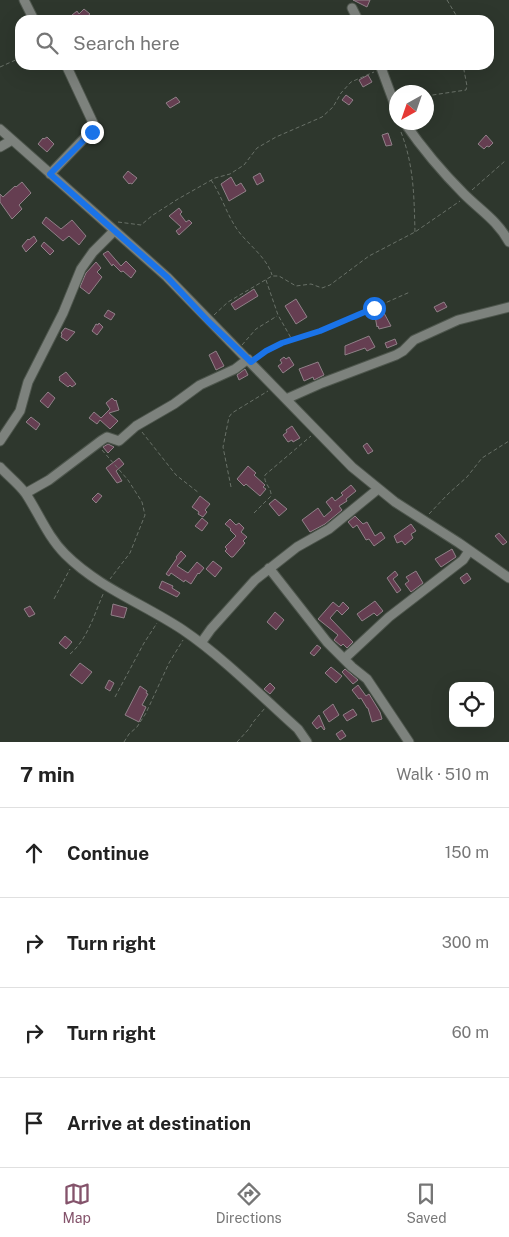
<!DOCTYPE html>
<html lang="en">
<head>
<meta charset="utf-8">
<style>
	:root { --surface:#fff; --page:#f6f6f6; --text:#222; --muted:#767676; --line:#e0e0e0; --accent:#84536b }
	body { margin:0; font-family:"Public Sans",sans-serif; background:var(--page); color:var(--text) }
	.controls { position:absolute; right:15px; bottom:15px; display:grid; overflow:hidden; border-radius:10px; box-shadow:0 5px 20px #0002 }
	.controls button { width:45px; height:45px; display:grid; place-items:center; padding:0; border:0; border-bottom:1px solid var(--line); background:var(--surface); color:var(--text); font:25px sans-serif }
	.compass { position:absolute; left:389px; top:85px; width:45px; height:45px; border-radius:50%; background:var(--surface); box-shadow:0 5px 20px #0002; rotate:220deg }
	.stop { position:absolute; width:15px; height:15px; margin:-11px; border:4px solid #1a73e8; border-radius:50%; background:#fff }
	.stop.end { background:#1a73e8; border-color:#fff; box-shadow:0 1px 5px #0008 }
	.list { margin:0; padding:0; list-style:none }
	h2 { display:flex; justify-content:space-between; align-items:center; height:65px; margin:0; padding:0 20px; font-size:21px }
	h2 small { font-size:16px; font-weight:400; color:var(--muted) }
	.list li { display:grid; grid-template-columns:32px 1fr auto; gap:15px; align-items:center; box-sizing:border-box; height:90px; padding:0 20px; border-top:1px solid var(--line) }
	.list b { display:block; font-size:19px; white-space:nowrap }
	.list em { font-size:16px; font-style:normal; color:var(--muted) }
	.icon { flex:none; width:28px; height:28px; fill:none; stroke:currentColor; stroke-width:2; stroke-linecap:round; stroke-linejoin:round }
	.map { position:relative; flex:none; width:509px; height:742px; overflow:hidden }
	.search { position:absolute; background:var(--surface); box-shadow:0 5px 20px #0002; left:15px; right:15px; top:15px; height:55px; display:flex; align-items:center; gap:12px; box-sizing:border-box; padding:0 18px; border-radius:15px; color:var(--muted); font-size:19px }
	.sheet { height:425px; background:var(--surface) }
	nav { display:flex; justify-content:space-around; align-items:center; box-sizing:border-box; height:70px; border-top:1px solid var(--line); background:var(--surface); font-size:14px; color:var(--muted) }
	nav a { display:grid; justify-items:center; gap:2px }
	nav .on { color:var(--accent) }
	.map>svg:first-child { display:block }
	.building { fill:#653e51; stroke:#908188 }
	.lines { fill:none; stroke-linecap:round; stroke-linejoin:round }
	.minor-casing { stroke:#4d554c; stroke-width:11 }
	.path { stroke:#697168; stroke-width:1; stroke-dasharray:4 2.5; stroke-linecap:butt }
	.minor { stroke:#7d827d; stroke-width:9 }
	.route { stroke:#1a73e8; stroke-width:6 }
</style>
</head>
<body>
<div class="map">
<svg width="509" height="742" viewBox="0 0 509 742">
	<rect width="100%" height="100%" fill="#2e372d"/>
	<!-- building -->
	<path class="building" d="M353 0H370L367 7Z
		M84 9 90 14 83 20H76L72 15 77 11 79 14Z
		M368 75 372 82 363 87 359 80Z
		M346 95 353 100 349 105 342 100Z
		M176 97 180 102 170 108 166 103Z
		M388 133 392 145 386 146 382 135Z
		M486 135 493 143 489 147 487 146 484 149 478 144Z
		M47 137 54 144 47 152 38 144 43 138 44 139Z
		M128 171 137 178 132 184 130 183 129 184 123 177Z
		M260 173 264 181 257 185 253 177Z
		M231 177 236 186 241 183 246 191 229 201 221 184Z
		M22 182 31 193 19 205 22 209 12 219 0 202V194L3 197 15 186 16 187Z
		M179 208 182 212 180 214 186 222 189 220 192 223 179 235 176 231 181 227 169 216Z
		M46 217 61 229 72 220 86 236 79 245 69 236 63 241 42 223Z
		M34 236 37 241 26 252 22 246 28 239 29 240Z
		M44 242 54 251 50 255 41 246Z
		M108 251 121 266 126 261 136 271 131 278 123 271 121 272 113 264 112 266 103 254Z
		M96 262 101 268 97 272 102 277 89 294 80 287 86 273Z
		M254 289 258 296 235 310 231 304Z
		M296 299 307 317 296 324 285 306Z
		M444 302 447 307 437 312 434 307Z
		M108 310 115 314 111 320 104 316Z
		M384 313 391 326 379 329 378 326 377 327 375 316Z
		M99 323 103 327 97 335 92 331 96 324 98 325Z
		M65 328 75 332 67 341 61 337 62 334 61 333Z
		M369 336 375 347 367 351 365 348 345 355V346Z
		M395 339 397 344 387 348 385 343Z
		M216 351 224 366 216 370 209 355Z
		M284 357 286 359 289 357 294 365 283 373 278 366 282 363 280 360Z
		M318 362 324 375 314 380 313 377 304 381 299 369Z
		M245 369 248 375 239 380 237 375Z
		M66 372 76 384 72 387 70 385 68 387 59 380 60 379 59 377Z
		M48 392 55 398 48 408 40 401Z
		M112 398 115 401 116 400 119 410 109 413 118 421 110 429 100 420 97 424 89 418 94 412 101 418 110 409 106 403Z
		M31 417 40 424 36 430 26 422Z
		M292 426 300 438 293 442 292 440 288 442 283 435 287 432 286 430Z
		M367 443 373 451 368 454 363 446Z
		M108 444 114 447 108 453 103 447Z
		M119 458 124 464 116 471 122 481 117 483 106 468Z
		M248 466 256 473 254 475 265 485 263 487 266 489 260 496 246 484 244 486 237 479Z
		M351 485 356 491 346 499 347 501 339 506 342 510 325 524 310 532 302 520 318 508 324 517 332 510 326 502 332 497 335 501 343 495 341 493Z
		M98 493 102 496 96 503 92 499Z
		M200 496 210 504 205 510 207 512 203 517 198 514 199 512 192 507Z
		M275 499 287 509 279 516 269 504Z
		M355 516 363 524 367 522 375 536 381 532 385 538 374 546 369 539 366 540 357 525 353 528 348 522Z
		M202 518 208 523 202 531 195 526Z
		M230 519 236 525 239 523 244 528 241 532 247 537 243 541 245 543 233 557H231L225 551 227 549 225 547 236 536 230 530 231 529 225 524Z
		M411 524 416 531 411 534 413 538 405 545 402 541 397 543 394 536Z
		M499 533 507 542 503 545 495 536Z
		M452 549 456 557 441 567 435 559Z
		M181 551 186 556 177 566 188 573 197 562 204 568 199 574 198 573 191 584 185 580 184 582 171 573 169 576 166 574 177 558 176 557Z
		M213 561 222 568 215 577 206 569Z
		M395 571 398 575 393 579 401 590 397 593 387 578Z
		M416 571 423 583 411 592 405 584 409 581 406 577Z
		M467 573 471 579 464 584 460 578Z
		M162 581 173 586 172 588 180 593 177 597 159 588Z
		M375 601 383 611 377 616 374 613 362 621 357 614Z
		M333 602 339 607 343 602 349 608 342 615 337 610 330 618 353 642 347 648 343 644 341 646 334 640 338 635 318 619Z
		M113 604 127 608 124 618 111 615Z
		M30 606 35 614 29 617 24 609Z
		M275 612 284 620 276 630 267 622Z
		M65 636 72 642 66 649 59 643Z
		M317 645 321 648 314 656 310 653Z
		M80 663 92 672 82 684 70 675Z
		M331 667 342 676 336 683 325 673Z
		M345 669 358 680 353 684 342 672Z
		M109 680 114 683 110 691 105 688Z
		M270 683 275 688 270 694 264 689Z
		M358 685 366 696 369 694 380 712 382 719 372 722 368 708H367L361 698 359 699 352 690Z
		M140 686 147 691 146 693 148 694 142 705 146 707 139 722 125 715Z
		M333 704 339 715 329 722 323 712Z
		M353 709 357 715 347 721 343 715Z
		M319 715 325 729 324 730 321 726 317 729 312 723Z
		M342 730 346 736 340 740 336 734Z"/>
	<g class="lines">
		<defs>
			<path id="minor" d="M24 0 34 20
				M352 8 358 20
				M380 65 396 108
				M404 122C422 148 442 172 464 194 480 210 498 221 509 242
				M0 129 167 277 352 467 395 502 459 543 509 578
				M0 147 12 140
				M50 174 95 127 66 65
				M286 399 322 383 396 355 403 351 414 340 458 320 509 307
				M0 441 20 411 28 382 63 313 81 269 93 252 114 231
				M0 467C8 476 19 484 26 494 39 514 48 537 65 554 99 588 144 604 183 630 224 658 261 696 298 729L307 742
				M26 493 49 480 102 440 107 437 119 441 136 426 174 404 200 385 235 369 248 359
				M269 568 327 642 352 667 367 679 409 742
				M201 643 211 629 255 580 297 547 329 529 378 489
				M344 659 389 617 463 560 469 551"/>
		</defs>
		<!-- minor casing -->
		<use href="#minor" class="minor-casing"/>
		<!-- path -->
		<path class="path" d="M447 0 459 20
			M0 67 20 58
			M426 96 466 90 467 86 463 65
			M401 132C414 166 414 196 415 232
			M211 180C222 196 227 216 239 232 249 245 267 258 272 275
			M472 190 505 161
			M118 222 141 225 153 215 178 199 215 178 230 174 244 165 257 148 276 137 322 117 333 107 341 93 351 82 374 72
			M266 280 278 315 291 338
			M214 315 228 302 272 276H279L296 286 311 284 322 288 330 285 369 256 415 232 460 201
			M242 345 256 329 277 316
			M256 359 282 343 333 326 410 292
			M142 432 176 475 199 493
			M102 450 128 480 142 502 145 515 130 553 110 579
			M231 487 223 447 229 417 232 413 268 391
			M254 513 271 496C272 488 263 483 265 475L311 436
			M429 514 448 494 467 477 482 458 509 441
			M54 599 70 569
			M70 654C88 639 95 612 104 592
			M115 697 144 643 157 623
			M124 742 129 734 137 727 146 713 169 663 183 640
			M237 742 248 730 254 721 265 708"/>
		<!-- minor -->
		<use href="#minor" class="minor"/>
	</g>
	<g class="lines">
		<!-- route -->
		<path class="route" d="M92 132 50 174 167 277 208 321 251 362 266 351 282 343 320 331 374 308"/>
	</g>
</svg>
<div class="controls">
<button><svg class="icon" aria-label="locate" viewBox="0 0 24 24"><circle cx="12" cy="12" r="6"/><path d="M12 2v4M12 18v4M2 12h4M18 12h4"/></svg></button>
</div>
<svg class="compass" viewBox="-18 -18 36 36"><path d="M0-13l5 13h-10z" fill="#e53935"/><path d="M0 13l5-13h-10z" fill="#767676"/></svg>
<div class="stop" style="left:374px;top:308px"></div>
<div class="stop end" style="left:92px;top:132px"></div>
<div class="search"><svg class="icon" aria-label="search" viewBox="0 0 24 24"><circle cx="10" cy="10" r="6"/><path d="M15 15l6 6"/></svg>Search here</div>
</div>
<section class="sheet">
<h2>7 min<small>Walk · 510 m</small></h2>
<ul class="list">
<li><svg class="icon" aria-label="ahead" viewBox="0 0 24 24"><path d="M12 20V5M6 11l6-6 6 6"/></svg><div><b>Continue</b></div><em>150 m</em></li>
<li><svg class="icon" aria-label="right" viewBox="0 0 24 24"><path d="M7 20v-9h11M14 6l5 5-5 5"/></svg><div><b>Turn right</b></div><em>300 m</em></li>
<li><svg class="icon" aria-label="right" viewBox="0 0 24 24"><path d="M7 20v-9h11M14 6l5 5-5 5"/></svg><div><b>Turn right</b></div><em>60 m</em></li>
<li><svg class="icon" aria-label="arrive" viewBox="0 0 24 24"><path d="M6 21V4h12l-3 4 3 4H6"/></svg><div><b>Arrive at destination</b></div></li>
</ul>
</section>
<nav>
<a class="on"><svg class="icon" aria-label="map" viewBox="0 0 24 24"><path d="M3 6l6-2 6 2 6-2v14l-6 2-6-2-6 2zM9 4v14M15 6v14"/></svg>Map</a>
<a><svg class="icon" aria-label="directions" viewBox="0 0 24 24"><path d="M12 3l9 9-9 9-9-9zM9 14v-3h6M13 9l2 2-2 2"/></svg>Directions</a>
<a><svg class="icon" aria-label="saved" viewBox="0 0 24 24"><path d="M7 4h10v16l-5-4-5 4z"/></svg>Saved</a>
</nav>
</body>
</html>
